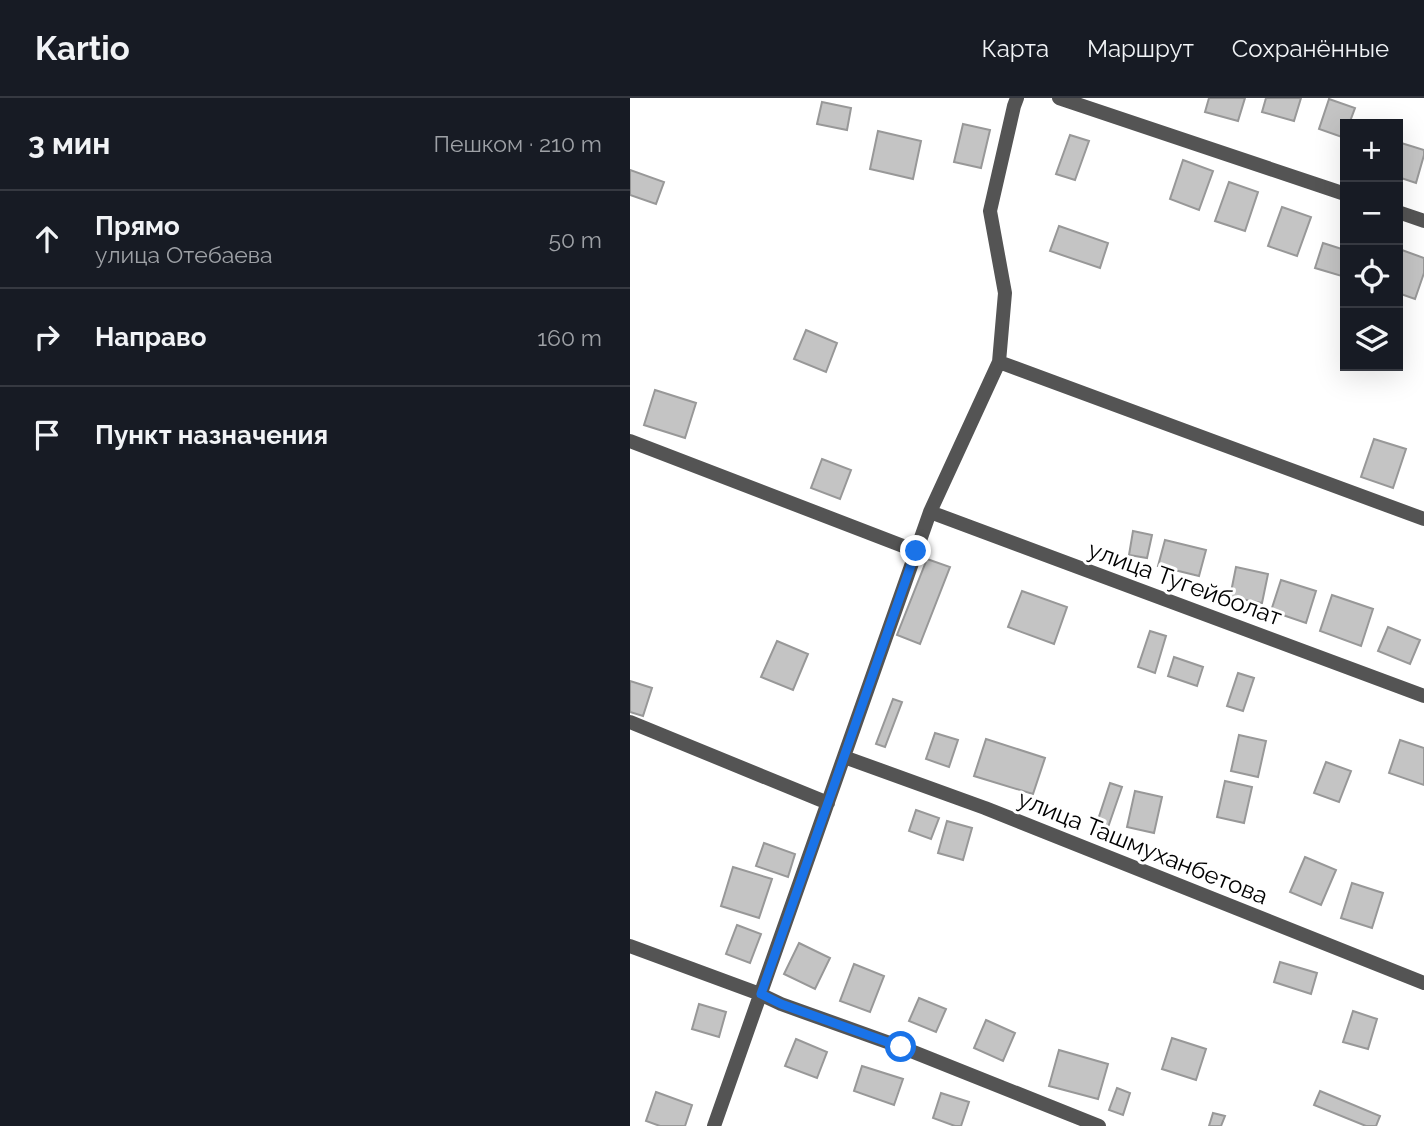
<!DOCTYPE html>
<html lang="ru">
<head>
<meta charset="utf-8">
<style>
	:root { --surface:#171b24; --page:#20242c; --text:#f1f3f6; --muted:#9ea1a6; --line:#363941 }
	body { margin:0; font-family:Raleway,sans-serif; background:var(--page); color:var(--text) }
	.controls { position:absolute; right:21px; top:21px; display:grid; overflow:hidden; border-radius:0px; box-shadow:0 7px 28px #0002 }
	.controls button { width:63px; height:63px; display:grid; place-items:center; padding:0; border:0; border-bottom:2px solid var(--line); background:var(--surface); color:var(--text); font:35px sans-serif }
	.stop { position:absolute; width:21px; height:21px; margin:-16px; border:5px solid #1a73e8; border-radius:50%; background:#fff }
	.stop.end { background:#1a73e8; border-color:#fff; box-shadow:0 2px 7px #0008 }
	.list { margin:0; padding:0; list-style:none }
	h2 { display:flex; justify-content:space-between; align-items:center; height:91px; margin:0; padding:0 28px; font-size:30px }
	h2 small { font-size:23px; font-weight:400; color:var(--muted) }
	.list li { display:grid; grid-template-columns:46px 1fr auto; gap:21px; align-items:center; box-sizing:border-box; height:98px; padding:0 28px; border-top:2px solid var(--line) }
	.list b { display:block; font-size:26px; white-space:nowrap }
	.list p { margin:0; font-size:23px; white-space:nowrap; color:var(--muted) }
	.list em { font-size:23px; font-style:normal; color:var(--muted) }
	.icon { flex:none; width:38px; height:38px; fill:none; stroke:currentColor; stroke-width:2; stroke-linecap:round; stroke-linejoin:round }
	.map { position:relative; flex:none; width:794px; height:1028px; overflow:hidden }
	header { display:flex; align-items:center; gap:42px; box-sizing:border-box; height:98px; padding:0 35px; background:var(--surface); border-bottom:2px solid var(--line) }
	header strong { font-size:33px }
	nav { display:flex; gap:38px; margin-inline-start:auto; font-size:24px }
	main { display:flex }
	aside { flex:1; background:var(--surface) }
	.map>svg:first-child { display:block }
	.building { fill:#c4c4c4; stroke:#989898; stroke-width:2 }
	.lines { fill:none; stroke-linecap:round; stroke-linejoin:round }
	.street { stroke:#545454; stroke-width:14 }
	.route { stroke:#1a73e8; stroke-width:9 }
	.labels { text-anchor:middle; dominant-baseline:central; stroke-width:6; stroke-linejoin:round; paint-order:stroke }
	.street-label { font-size:24px; fill:#000; stroke:#fff }
</style>
</head>
<body>
<header>
<strong>Kartio</strong>
<nav><a>Карта</a><a>Маршрут</a><a>Сохранённые</a></nav>
</header>
<main>
<aside>
<h2>3 мин<small>Пешком · 210 m</small></h2>
<ul class="list">
<li><svg class="icon" aria-label="ahead" viewBox="0 0 24 24"><path d="M12 20V5M6 11l6-6 6 6"/></svg><div><b>Прямо</b><p>улица Отебаева</p></div><em>50 m</em></li>
<li><svg class="icon" aria-label="right" viewBox="0 0 24 24"><path d="M7 20v-9h11M14 6l5 5-5 5"/></svg><div><b>Направо</b></div><em>160 m</em></li>
<li><svg class="icon" aria-label="arrive" viewBox="0 0 24 24"><path d="M6 21V4h12l-3 4 3 4H6"/></svg><div><b>Пункт назначения</b></div></li>
</ul>
</aside>
<div class="map">
<svg width="794" height="1028" viewBox="0 0 794 1028">
	<rect width="100%" height="100%" fill="#fff"/>
	<!-- building -->
	<path class="building" d="M579 0H615L608 23 575 14Z
		M636 0H671L664 23 632 14Z
		M699 1 725 10 719 26H715V40L689 31Z
		M192 4 221 10 217 32 187 26Z
		M333 26 360 32 351 70 324 64Z
		M248 33 291 43 283 81 240 71Z
		M440 37 459 43 445 82 426 76Z
		M768 44 794 52V57L786 85 768 79Z
		M553 62 583 73 569 112 540 101Z
		M0 72 34 84 26 106 0 97Z
		M599 84 628 94 615 133 585 123Z
		M652 109 681 119 667 158 638 148Z
		M429 128 478 145 470 170 420 153Z
		M693 145 715 152V179L685 170Z
		M769 151 794 160V175L785 201 768 195V156Z
		M176 232 207 245 196 274 164 261Z
		M25 292 66 305 55 340 14 327Z
		M744 341 776 351 763 390 731 379Z
		M192 361 221 372 210 401 181 390Z
		M503 433 522 437 517 460 499 457Z
		M535 442 576 452 569 478 528 468Z
		M297 461 320 469 290 546 267 537Z
		M606 469 638 476 632 505 600 499Z
		M651 482 686 493 676 525 641 513Z
		M392 493 437 509 424 546 378 529Z
		M702 497 743 511 731 548 690 533Z
		M758 529 790 542 780 566 748 553Z
		M520 533 536 538 525 575 508 569Z
		M147 543 178 556 163 592 131 579Z
		M544 559 573 569 567 588 538 578Z
		M608 575 624 580 613 613 597 608Z
		M0 583 22 590 13 618 0 614Z
		M263 601 272 604 255 649 246 646Z
		M305 635 328 642 319 669 296 661Z
		M609 637 636 643 628 679 601 673Z
		M356 641 415 660 403 696 344 678Z
		M770 642 794 650V687L759 675Z
		M696 664 721 673 709 704 684 695Z
		M595 683 622 689 614 725 587 719Z
		M480 685 492 689 475 738 464 734Z
		M505 693 532 699 524 735 497 729Z
		M286 712 309 720 301 741 279 733Z
		M317 723 342 730 333 762 308 755Z
		M134 745 165 756 158 779 126 768Z
		M675 759 706 772 691 807 660 794Z
		M103 769 142 781 129 820 91 808Z
		M722 785 753 795 742 830 711 820Z
		M107 827 131 836 120 865 96 856Z
		M169 845 200 860 185 891 154 876Z
		M650 864 687 875 681 896 644 884Z
		M224 866 254 878 240 914 210 903Z
		M289 900 316 911 306 934 279 923Z
		M69 906 96 914 89 939 62 931Z
		M723 913 747 921 738 951 713 944Z
		M356 922 385 935 373 963 344 950Z
		M542 940 576 951 566 982 532 971Z
		M166 941 197 954 187 980 155 968Z
		M429 952 478 966 468 1001 419 988Z
		M232 968 273 981 264 1007 224 993Z
		M487 990 500 995 493 1017 479 1012Z
		M690 993 750 1018 746 1028H736L684 1007Z
		M26 994 62 1007 55 1028H30L16 1023Z
		M311 995 339 1004 331 1028H325L303 1020Z
		M583 1015 595 1018 591 1028H579Z"/>
	<g class="lines">
		<!-- street -->
		<path class="street" d="M429 0 715 96
			M768 114 794 123
			M369 264 794 421
			M0 343 286 453
			M300 414 794 598
			M0 624 198 705
			M214 659 355 710 794 885
			M0 848 130 896 151 906 271 949 469 1028
			M84 1028 300 414 369 264 375 195 360 113 384 8 387 0"/>
	</g>
	<g class="lines">
		<!-- route -->
		<path class="route" d="M271 949 151 906 131 896 286 453"/>
	</g>
	<g class="labels">
		<!-- street labels -->
		<g class="street-label">
			<text transform="translate(555 485) rotate(20)">улица Тугейболат</text>
			<text transform="translate(513 749) rotate(22)">улица Ташмуханбетова</text>
		</g>
	</g>
</svg>
<div class="controls">
<button>+</button>
<button>−</button>
<button><svg class="icon" aria-label="locate" viewBox="0 0 24 24"><circle cx="12" cy="12" r="6"/><path d="M12 2v4M12 18v4M2 12h4M18 12h4"/></svg></button>
<button><svg class="icon" aria-label="layers" viewBox="0 0 24 24"><path d="M12 4l9 5-9 5-9-5zM3 14l9 5 9-5"/></svg></button>
</div>
<div class="stop" style="left:271px;top:949px"></div>
<div class="stop end" style="left:286px;top:453px"></div>
</div>
</main>
</body>
</html>
